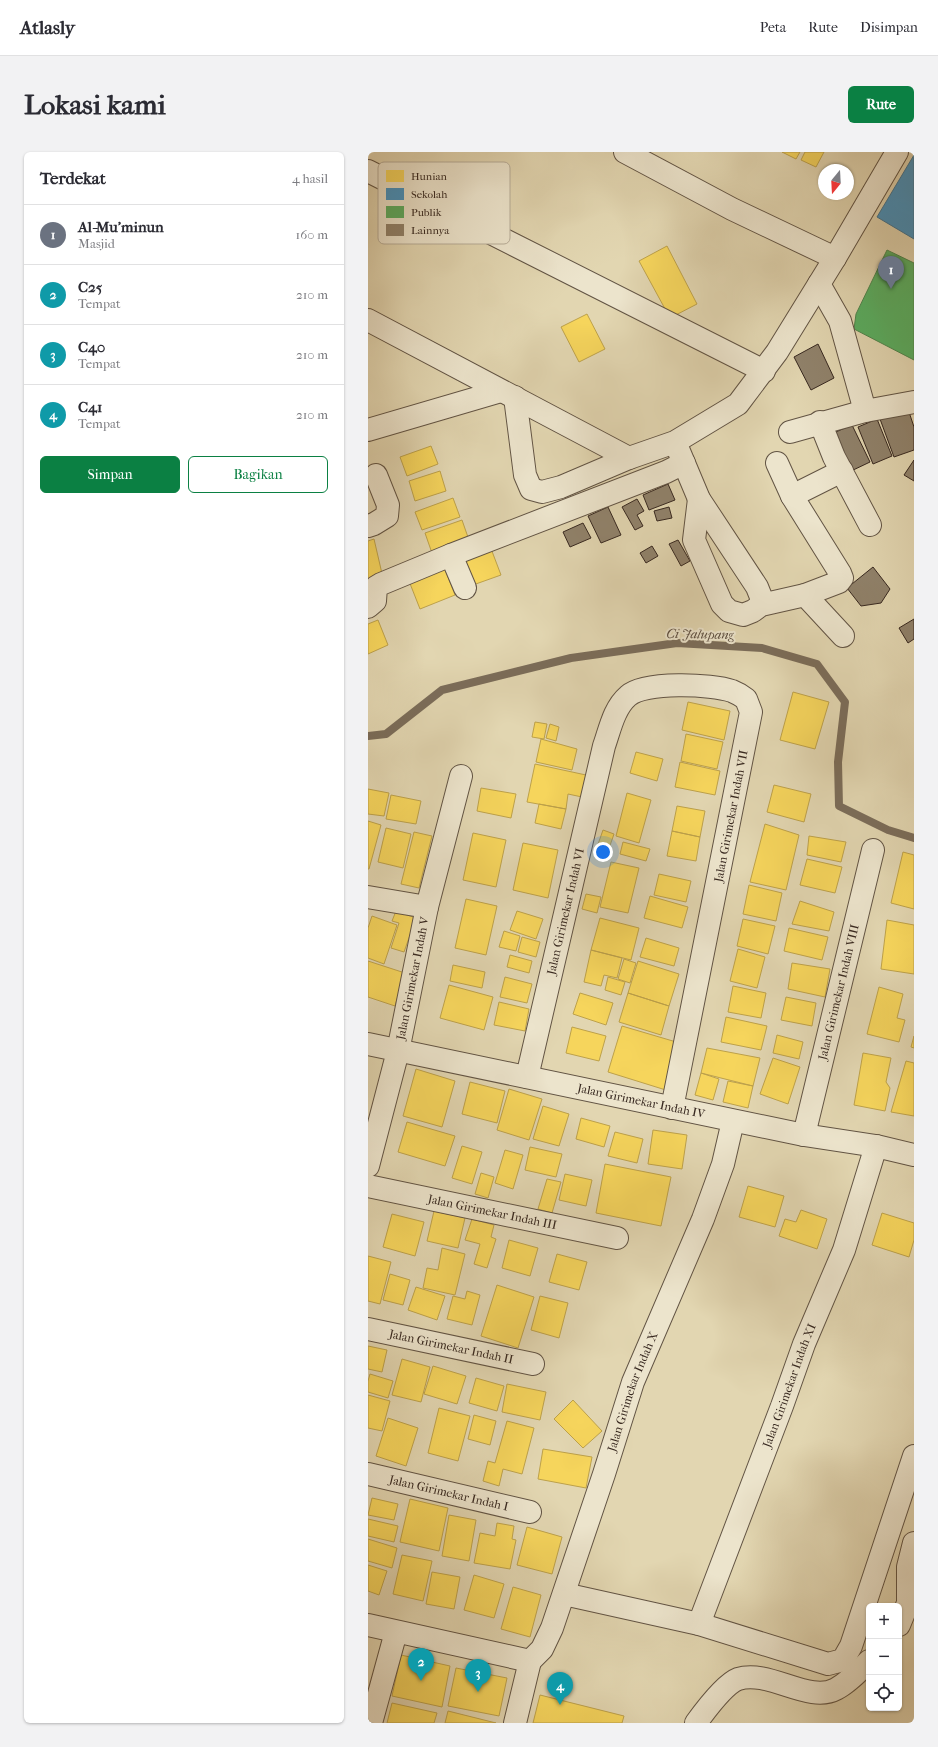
<!DOCTYPE html>
<html lang="id">
<head>
<meta charset="utf-8">
<style>
	:root { --surface:#fff; --page:#f2f2f3; --text:#2b2b33; --muted:#7c7c81; --line:#e1e1e2; --accent:#0b8043 }
	body { margin:0; font-family:"IM FELL French Canon",serif; background:var(--page); color:var(--text) }
	.controls { position:absolute; right:12px; bottom:12px; display:grid; overflow:hidden; border-radius:6px; box-shadow:0 1px 3px #0004 }
	.controls button { width:36px; height:36px; display:grid; place-items:center; padding:0; border:0; border-bottom:1px solid var(--line); background:var(--surface); color:var(--text); font:20px sans-serif }
	.compass { position:absolute; left:450px; top:12px; width:36px; height:36px; border-radius:50%; background:var(--surface); box-shadow:0 1px 3px #0004; rotate:198deg }
	.you { position:absolute; left:235px; top:700px; width:14px; height:14px; margin:-10px; border:3px solid #fff; border-radius:50%; background:#1a73e8; box-shadow:0 0 0 6px #1a73e833 }
	.badge { display:grid; place-items:center; width:26px; height:26px; border-radius:50%; background:var(--accent); color:#fff; font-size:13px; font-weight:700 }
	.pin { position:absolute; translate:-50% -33px; filter:drop-shadow(0 1px 2px #0008) }
	.pin::after { content:''; position:absolute; top:21px; width:14px; height:12px; background:inherit; clip-path:polygon(0 0,100% 0,50% 100%) }
	.list { margin:0; padding:0; list-style:none }
	h2 { display:flex; justify-content:space-between; align-items:center; height:52px; margin:0; padding:0 16px; font-size:17px }
	h2 small { font-size:13px; font-weight:400; color:var(--muted) }
	.list li { display:grid; grid-template-columns:26px 1fr auto; gap:12px; align-items:center; box-sizing:border-box; height:60px; padding:0 16px; border-top:1px solid var(--line) }
	.list b { display:block; font-size:15px; white-space:nowrap }
	.list p { margin:0; font-size:13px; white-space:nowrap; color:var(--muted) }
	.list em { font-size:13px; font-style:normal; color:var(--muted) }
	.actions { display:flex; gap:8px; padding:12px 16px }
	.actions a { flex:1; padding:9px 0; border:1px solid var(--accent); border-radius:6px; text-align:center; font-size:14px; color:var(--accent) }
	.actions .main { background:var(--accent); color:#fff }
	.icon { flex:none; width:22px; height:22px; fill:none; stroke:currentColor; stroke-width:2; stroke-linecap:round; stroke-linejoin:round }
	.map { position:relative; flex:none; width:546px; height:1571px; overflow:hidden; border-radius:6px }
	header { display:flex; align-items:center; gap:24px; box-sizing:border-box; height:56px; padding:0 20px; background:var(--surface); border-bottom:1px solid var(--line) }
	header strong { font-size:19px }
	nav { display:flex; gap:22px; margin-inline-start:auto; font-size:14px }
	.intro { display:flex; align-items:center; justify-content:space-between; box-sizing:border-box; height:96px; padding:0 24px }
	h1 { margin:0; font-size:28px }
	.button { padding:10px 18px; border-radius:6px; background:var(--accent); color:#fff; font-size:14px; font-weight:700 }
	main { display:flex; gap:24px; padding:0 24px }
	aside { flex:1; background:var(--surface); border-radius:6px; box-shadow:0 1px 3px #0004 }
	.map>svg:first-child { display:block }
	.homes { fill:#f6d55c; stroke:#bda14a }
	.schools { fill:#4393c3; stroke:#3f7392 }
	.public { fill:#5aae61; stroke:#50864e }
	.lines { fill:none; stroke-linecap:round; stroke-linejoin:round }
	.stream { stroke:#7b6d5a; stroke-width:8 }
	.building { fill:#90826b; stroke:#372820 }
	.minor-casing { stroke:#625444; stroke-width:24 }
	.minor { stroke:#ece4cc; stroke-width:22 }
	.labels { text-anchor:middle; dominant-baseline:central; stroke-width:4; stroke-linejoin:round; paint-order:stroke }
	.street-label { font-size:12px; fill:#372820; stroke:#ece4cc }
	.water-label { font-size:13px; font-style:italic; fill:#594a3d; stroke:#ece4cc }
	.key { fill:#ece4cc; stroke:#b6ac98; stroke-width:1 }
	.key-label { font-size:11px; fill:#372820 }
</style>
</head>
<body>
<header>
<strong>Atlasly</strong>
<nav><a>Peta</a><a>Rute</a><a>Disimpan</a></nav>
</header>
<div class="intro"><h1>Lokasi kami</h1><a class="button">Rute</a></div>
<main>
<aside>
<h2>Terdekat<small>4 hasil</small></h2>
<ul class="list">
<li><span class="badge" style="background:#6b7280">1</span><div><b>Al-Mu'minun</b><p>Masjid</p></div><em>160 m</em></li>
<li><span class="badge" style="background:#0f9aa8">2</span><div><b>C25</b><p>Tempat</p></div><em>210 m</em></li>
<li><span class="badge" style="background:#0f9aa8">3</span><div><b>C40</b><p>Tempat</p></div><em>210 m</em></li>
<li><span class="badge" style="background:#0f9aa8">4</span><div><b>C41</b><p>Tempat</p></div><em>210 m</em></li>
</ul>
<div class="actions"><a class="main">Simpan</a><a>Bagikan</a></div>
</aside>
<div class="map">
<svg width="546" height="1571" viewBox="0 0 546 1571">
	<rect width="100%" height="100%" fill="#e2d6b1"/>
	<filter id="stains"><feTurbulence type="fractalNoise" baseFrequency=".005" numOctaves="4"/><feColorMatrix values="0 0 0 0 .2 0 0 0 0 .09 0 0 0 0 .02 0 0 0 .5 -.17"/></filter>
	<radialGradient id="worn" r=".72"><stop offset=".6" stop-color="#630" stop-opacity="0"/><stop offset="1" stop-color="#630" stop-opacity=".3"/></radialGradient>
	<!-- homes -->
	<path class="homes" d="M414 0H432L428 7Z
		M437 0H456L448 15 433 8Z
		M299 94 329 152 302 166 271 109Z
		M219 162 237 197 211 210 193 175Z
		M63 294 70 312 39 324 32 305Z
		M72 319 78 339 47 349 41 329Z
		M85 346 92 365 54 378 47 360Z
		M94 368 102 391 65 404 57 381Z
		M6 387 15 426 0 430V389Z
		M122 394 133 423 105 433 94 404Z
		M76 415 87 443 52 457 41 429Z
		M10 468 20 493 0 502V472Z
		M425 540 461 550 447 597 412 588Z
		M320 550 362 559 356 588 314 578Z
		M167 570 179 572 176 587 164 585Z
		M182 572 191 575 188 589 178 586Z
		M318 582 355 590 349 617 313 609Z
		M173 587 209 597 204 618 168 610Z
		M268 600 295 607 289 629 262 621Z
		M312 610 352 619 347 643 307 635Z
		M167 612 218 623 214 645 200 642 198 657 159 650Z
		M406 633 443 642 436 670 399 660Z
		M113 636 148 642 143 666 109 659Z
		M0 637 21 641 16 664 0 662Z
		M259 641 283 648 271 691 248 684Z
		M23 643 53 649 48 672 18 667Z
		M171 652 198 657 193 677 167 671Z
		M309 654 337 659 332 685 304 679Z
		M0 669 13 673 1 717H0Z
		M397 672 431 683 418 738 382 730Z
		M18 676 43 682 35 716 10 710Z
		M235 678 246 682 239 702 228 698Z
		M304 679 332 685 328 709 299 704Z
		M46 680 64 684 51 736 33 732Z
		M105 681 138 688 128 735 95 728Z
		M441 684 478 690 473 710 439 703Z
		M255 690 282 697 278 709 252 702Z
		M155 691 190 698 180 746 145 738Z
		M535 700 546 703V757L523 751Z
		M439 707 474 715 467 741 432 733Z
		M243 710 271 716 260 761 232 755Z
		M291 722 323 729 318 750 286 743Z
		M381 733 414 741 408 769 375 762Z
		M218 742 233 745 229 761 214 757Z
		M282 744 320 755 314 776 276 766Z
		M98 747 129 754 118 803 87 796Z
		M432 749 466 760 461 779 424 772Z
		M28 759 48 766 36 800 23 796 31 771 24 769Z
		M149 759 175 767 168 787 142 778Z
		M4 764 29 773 16 812 0 806V776Z
		M232 766 271 776 263 808 223 798Z
		M375 767 407 774 400 802 369 794Z
		M519 768 546 773V822L513 817Z
		M421 776 460 785 454 808 416 799Z
		M136 779 152 784 148 799 131 795Z
		M154 785 172 790 168 805 150 800Z
		M278 786 311 796 306 814 272 805Z
		M370 797 397 805 389 836 362 829Z
		M223 798 254 806 249 826 236 823 233 834 216 830Z
		M142 803 164 809 161 821 139 815Z
		M256 807 268 811 262 831 250 827Z
		M0 809 37 821 27 854 0 845Z
		M270 809 311 822 301 854 260 841Z
		M424 811 462 817 457 845 420 837Z
		M85 813 117 820 114 836 82 829Z
		M137 825 164 832 159 851 132 845Z
		M240 825 257 830 253 843 237 838Z
		M81 833 125 845 116 878 72 866Z
		M365 834 398 841 393 866 360 860Z
		M511 835 535 842 529 866 537 868 531 890 499 882Z
		M212 841 245 851 238 873 205 862Z
		M260 841 301 854 293 883 251 870Z
		M418 845 448 851 444 874 413 868Z
		M131 850 161 857 157 879 126 873Z
		M358 865 399 874 393 898 353 890Z
		M254 874 315 892 301 939 240 920Z
		M204 875 238 884 231 909 198 901Z
		M409 883 435 890 431 907 405 901Z
		M546 884V896L543 895Z
		M339 896 392 906 385 934 333 921Z
		M495 901 523 906 518 930 522 936 517 959 486 953Z
		M405 906 432 915 420 952 392 942Z
		M538 909 546 911V964L523 960Z
		M48 917 87 929 74 975 35 964Z
		M333 921 351 927 345 948 327 943Z
		M360 929 385 934 380 956 355 950Z
		M102 930 137 939 129 971 94 962Z
		M141 937 174 947 161 988 129 978Z
		M175 954 201 962 191 994 165 987Z
		M213 966 242 974 236 995 208 987Z
		M39 970 87 984 77 1014 30 1000Z
		M285 978 319 983 314 1017 280 1012Z
		M247 980 275 987 269 1011 240 1004Z
		M94 994 114 1000 104 1032 84 1026Z
		M162 995 194 1002 188 1025 157 1018Z
		M137 998 155 1003 145 1037 127 1031Z
		M237 1012 303 1025 293 1074 228 1061Z
		M113 1021 126 1025 120 1046 107 1042Z
		M197 1022 224 1028 218 1054 191 1048Z
		M179 1027 193 1030 184 1061 170 1057Z
		M380 1034 416 1044 407 1075 371 1065Z
		M433 1058 459 1067 449 1097 411 1084 417 1067 428 1070Z
		M66 1059 97 1066 90 1096 59 1089Z
		M514 1061 546 1071V1088L541 1105 504 1093Z
		M24 1062 56 1070 47 1104 15 1095Z
		M104 1067 126 1073 123 1085 128 1087 119 1116 106 1112 112 1092 97 1088Z
		M141 1088 170 1096 162 1124 134 1116Z
		M74 1096 97 1102 87 1143 55 1136 59 1116 70 1118Z
		M189 1102 219 1110 211 1138 181 1130Z
		M0 1104 23 1110 12 1152 0 1149Z
		M22 1122 42 1128 35 1153 15 1148Z
		M129 1133 166 1145 150 1196 113 1184Z
		M48 1135 77 1144 69 1168 40 1158Z
		M99 1139 112 1143 104 1173 79 1167 85 1144 97 1147Z
		M172 1144 200 1151 191 1186 163 1178Z
		M0 1194 19 1198 14 1220 0 1217Z
		M34 1207 62 1215 53 1250 24 1243Z
		M65 1214 98 1224 89 1252 56 1242Z
		M2 1222 25 1229 20 1246 0 1240V1229Z
		M108 1226 136 1234 129 1259 101 1251Z
		M139 1232 178 1240 172 1268 134 1260Z
		M0 1243 22 1249 14 1279 0 1276Z
		M205 1248 234 1279 215 1296 186 1267Z
		M71 1256 102 1264 90 1309 60 1301Z
		M106 1263 128 1269 122 1293 100 1287Z
		M20 1266 50 1276 38 1314 8 1304Z
		M139 1269 166 1276 154 1322 135 1317 131 1334 115 1329 120 1309 127 1311Z
		M175 1297 224 1305 218 1336 170 1327Z
		M4 1346 30 1352 26 1368 0 1363Z
		M42 1347 80 1356 71 1399 32 1390Z
		M81 1363 108 1368 101 1409 74 1404Z
		M0 1367 30 1374 26 1390 0 1384Z
		M129 1371 146 1374 144 1387 148 1388 142 1417 106 1411 112 1381 127 1384Z
		M159 1375 194 1385 184 1422 149 1413Z
		M0 1387 29 1396 24 1416 0 1409Z
		M34 1403 64 1409 55 1449 25 1442Z
		M0 1413 19 1419 11 1443 0 1439Z
		M64 1420 92 1425 86 1457 58 1452Z
		M106 1423 136 1432 126 1466 96 1458Z
		M145 1435 173 1443 162 1485 133 1477Z
		M33 1503 82 1514 74 1555 24 1544Z
		M88 1516 139 1526 131 1564 80 1554Z
		M172 1543 256 1564 254 1571H165Z
		M24 1551 69 1561 66 1571H19Z
		M80 1559 128 1571H77Z"/>
	<!-- schools -->
	<path class="schools" d="M546 3V87L509 65Z"/>
	<!-- public -->
	<path class="public" d="M519 98 546 111V208L486 177 488 162Z"/>
	<g class="lines">
		<!-- stream -->
		<path class="stream" d="M0 584 18 582 74 538 203 506 309 491 394 496 449 512 477 550 470 610 471 654 520 678 546 686"/>
	</g>
	<!-- building -->
	<path class="building" d="M450 192 466 226 443 238 426 205Z
		M541 260 546 275V298L526 305 512 267Z
		M509 267 524 304 505 312 490 275Z
		M484 273 502 310 481 320 463 282Z
		M546 308V329L536 323Z
		M300 332 307 348 281 358 275 343Z
		M269 347 276 359 269 363 275 374 267 378 254 355Z
		M240 355 253 383 233 391 220 364Z
		M301 355 304 366 289 369 286 359Z
		M215 371 223 386 202 395 195 380Z
		M310 388 322 409 313 414 301 392Z
		M284 394 290 404 278 411 272 401Z
		M505 415 522 437 513 451 493 454 479 436Z
		M546 467V487L540 491 531 476Z"/>
	<g class="lines">
		<defs>
			<g id="minor">
				<path d="M257 0 364 57 467 106"/>
				<path d="M0 19 396 219"/>
				<path d="M451 132 472 169 497 259"/>
				<path d="M0 168 261 306 307 290 370 252 409 200 467 106 529 0"/>
				<path d="M147 245 157 323 163 337 174 340 193 335 261 306"/>
				<path d="M452 270 466 305 502 373"/>
				<path d="M0 278 133 239"/>
				<path d="M422 280 497 259 546 250"/>
				<path d="M310 297 331 347 389 435 393 445V453"/>
				<path d="M424 344 474 319"/>
				<path d="M331 347 326 388 354 452 361 459 375 463 385 459 393 453 437 443 471 430 474 426 472 421 424 344 409 311"/>
				<path d="M0 374 6 372 19 364 20 353 8 323"/>
				<path d="M83 403 97 436"/>
				<path d="M437 443 475 484"/>
				<path d="M0 455 7 449 8 435 13 432 83 403 298 320 316 311"/>
				<path d="M0 745 59 755"/>
				<path id="s1" d="M0 892 436 983 508 994 546 1003"/>
				<path id="s2" d="M159 925 236 594C242 577 246 556 260 544 276 529 344 532 364 539 369 541 374 544 378 547L383 560 304 956"/>
				<path id="s3" d="M436 983 505 698"/>
				<path id="s4" d="M0 1014 30 899 59 755 93 624"/>
				<path id="s5" d="M0 1034 249 1086"/>
				<path id="s6" d="M0 1177 165 1212"/>
				<path id="s7" d="M0 1322 162 1360"/>
				<path d="M196 1442 331 1472 460 1512 475 1508 483 1494 546 1304"/>
				<path id="s8" d="M331 1472 414 1254 436 1192 476 1098 508 994"/>
				<path d="M0 1473 162 1509"/>
				<path d="M531 1473 540 1451V1415L546 1391"/>
				<path id="s9" d="M162 1509 174 1497 184 1476 236 1322 265 1230 335 1067 355 1012 365 969"/>
				<path d="M3 1571 28 1480"/>
				<path d="M147 1571 162 1509"/>
				<path d="M328 1571C336 1560 357 1532 370 1527 401 1517 441 1552 468 1537 480 1531 491 1519 501 1509"/>
			</g>
		</defs>
		<!-- minor casing -->
		<use href="#minor" class="minor-casing"/>
		<!-- minor -->
		<use href="#minor" class="minor"/>
	</g>
	<g class="labels">
		<!-- street labels -->
		<g class="street-label">
			<text transform="translate(363 664) rotate(-79)">Jalan Girimekar Indah VII</text>
			<text stroke="none"><textPath href="#s2" startOffset="170">Jalan Girimekar Indah VI</textPath></text>
			<text stroke="none"><textPath href="#s4" startOffset="193">Jalan Girimekar Indah V</textPath></text>
			<text stroke="none"><textPath href="#s3" startOffset="147">Jalan Girimekar Indah VIII</textPath></text>
			<text stroke="none"><textPath href="#s1" startOffset="279">Jalan Girimekar Indah IV</textPath></text>
			<text stroke="none"><textPath href="#s5" startOffset="127">Jalan Girimekar Indah III</textPath></text>
			<text stroke="none"><textPath href="#s6" startOffset="85">Jalan Girimekar Indah II</textPath></text>
			<text stroke="none"><textPath href="#s8" startOffset="255">Jalan Girimekar Indah XI</textPath></text>
			<text stroke="none"><textPath href="#s9" startOffset="290">Jalan Girimekar Indah X</textPath></text>
			<text stroke="none"><textPath href="#s7" startOffset="83">Jalan Girimekar Indah I</textPath></text>
		</g>
		<!-- water labels -->
		<g class="water-label">
			<text transform="translate(332 482) rotate(1)">Ci Jalupang</text>
		</g>
	</g>
	<!-- legend -->
	<rect x="10" y="10" width="132" height="82" rx="6" class="key"/>
	<rect x="18" y="18" width="18" height="12" fill="#f6d55c"/>
	<rect x="18" y="36" width="18" height="12" fill="#4393c3"/>
	<rect x="18" y="54" width="18" height="12" fill="#5aae61"/>
	<rect x="18" y="72" width="18" height="12" fill="#90826b"/>
	<g class="key-label">
		<text x="43" y="28">Hunian</text>
		<text x="43" y="46">Sekolah</text>
		<text x="43" y="64">Publik</text>
		<text x="43" y="82">Lainnya</text>
	</g>
	<rect width="100%" height="100%" filter="url(#stains)"/>
	<rect width="100%" height="100%" fill="url(#worn)"/>
</svg>
<div class="controls">
<button>+</button>
<button>−</button>
<button><svg class="icon" aria-label="locate" viewBox="0 0 24 24"><circle cx="12" cy="12" r="6"/><path d="M12 2v4M12 18v4M2 12h4M18 12h4"/></svg></button>
</div>
<svg class="compass" viewBox="-18 -18 36 36"><path d="M0-13l5 13h-10z" fill="#e53935"/><path d="M0 13l5-13h-10z" fill="#7c7c81"/></svg>
<div class="you"></div>
<div class="pin badge" style="left:523px;top:137px;background:#6b7280">1</div>
<div class="pin badge" style="left:53px;top:1529px;background:#0f9aa8">2</div>
<div class="pin badge" style="left:110px;top:1540px;background:#0f9aa8">3</div>
<div class="pin badge" style="left:192px;top:1553px;background:#0f9aa8">4</div>
</div>
</main>
</body>
</html>
